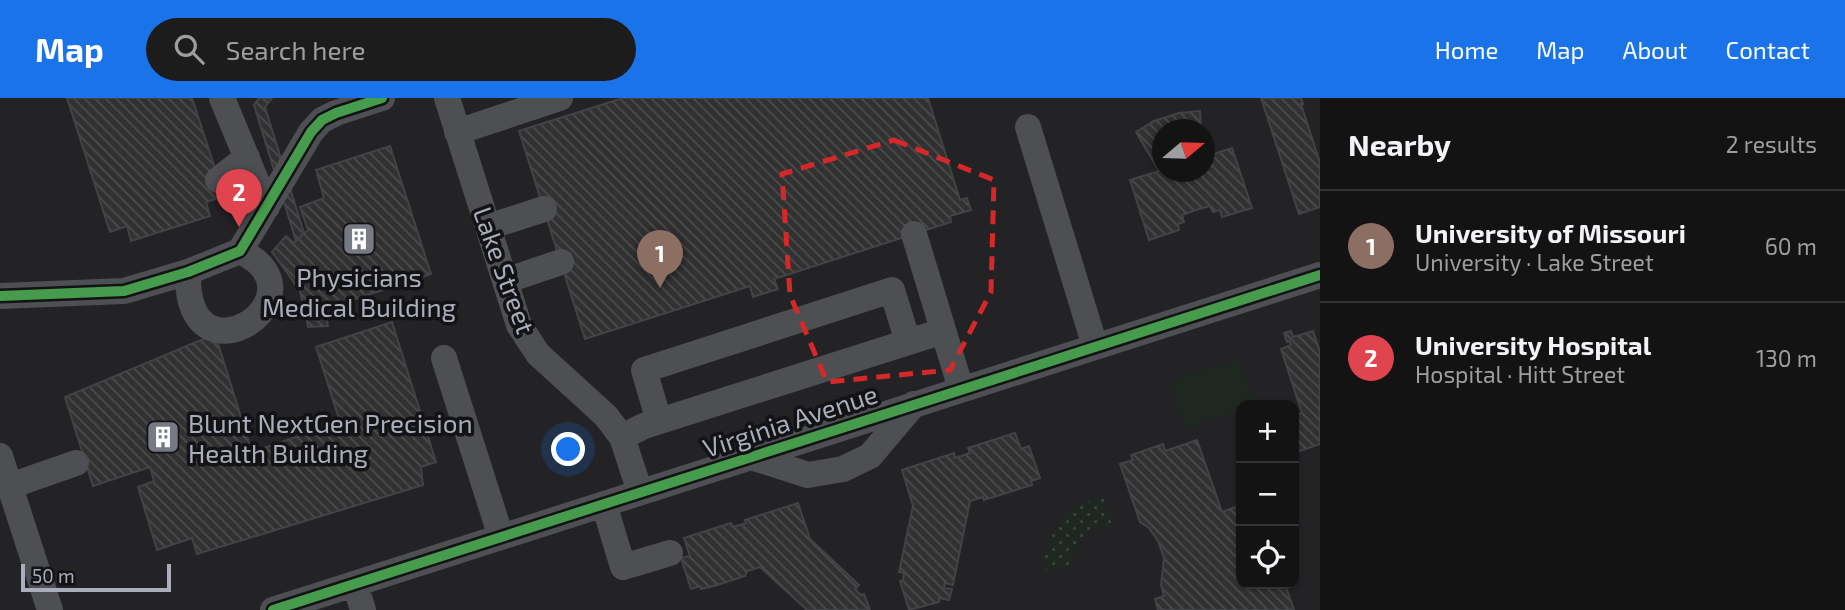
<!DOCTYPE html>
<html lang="en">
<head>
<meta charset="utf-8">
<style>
	:root { --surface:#131314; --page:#1c1c1d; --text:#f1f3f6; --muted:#9d9ea0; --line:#323234; --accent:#1a73e8 }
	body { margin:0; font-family:"Exo 2",sans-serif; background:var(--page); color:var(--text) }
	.controls { position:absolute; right:21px; bottom:21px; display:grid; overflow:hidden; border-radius:14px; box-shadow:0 2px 5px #0004 }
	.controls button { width:63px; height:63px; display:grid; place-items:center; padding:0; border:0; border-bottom:2px solid var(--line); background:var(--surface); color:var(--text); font:35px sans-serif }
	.compass { position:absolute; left:1152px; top:21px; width:63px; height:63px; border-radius:50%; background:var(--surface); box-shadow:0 2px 5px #0004; rotate:71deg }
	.scale { position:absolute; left:21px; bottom:18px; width:150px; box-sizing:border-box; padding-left:7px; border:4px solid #aaaebb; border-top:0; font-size:19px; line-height:24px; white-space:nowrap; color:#aaaebb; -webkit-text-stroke:5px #131316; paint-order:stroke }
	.you { position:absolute; left:569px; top:352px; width:24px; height:24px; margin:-18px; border:5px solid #fff; border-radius:50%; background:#1a73e8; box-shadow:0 0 0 10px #1a73e833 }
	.badge { display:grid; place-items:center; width:46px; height:46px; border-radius:50%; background:var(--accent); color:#fff; font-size:23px; font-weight:700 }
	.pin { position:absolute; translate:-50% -58px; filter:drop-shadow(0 2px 4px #0008) }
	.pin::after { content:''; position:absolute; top:37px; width:24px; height:21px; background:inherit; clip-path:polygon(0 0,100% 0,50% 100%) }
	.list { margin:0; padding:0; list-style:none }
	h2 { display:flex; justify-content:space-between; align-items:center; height:91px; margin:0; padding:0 28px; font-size:30px }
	h2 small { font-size:23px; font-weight:400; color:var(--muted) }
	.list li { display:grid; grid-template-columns:46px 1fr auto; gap:21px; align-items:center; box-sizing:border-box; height:112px; padding:0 28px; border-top:2px solid var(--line) }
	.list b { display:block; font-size:26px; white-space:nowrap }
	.list p { margin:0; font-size:23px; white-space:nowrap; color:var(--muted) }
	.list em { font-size:23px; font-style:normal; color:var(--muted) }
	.icon { flex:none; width:38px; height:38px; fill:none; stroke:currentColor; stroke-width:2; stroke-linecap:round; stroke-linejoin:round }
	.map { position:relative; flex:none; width:1320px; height:512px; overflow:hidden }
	header { display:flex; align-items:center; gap:42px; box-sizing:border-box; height:98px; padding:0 35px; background:var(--accent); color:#fff }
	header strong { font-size:33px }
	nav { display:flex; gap:38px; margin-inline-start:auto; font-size:24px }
	.search { width:490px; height:63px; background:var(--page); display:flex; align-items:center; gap:18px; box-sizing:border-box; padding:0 24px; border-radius:38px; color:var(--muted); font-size:26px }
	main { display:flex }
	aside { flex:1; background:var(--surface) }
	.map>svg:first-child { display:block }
	.built { fill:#232326; fill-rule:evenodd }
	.grass { fill:url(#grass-dots) }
	.park { fill:#1f2721 }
	.building { fill:url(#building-back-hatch); stroke:#424346; stroke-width:2 }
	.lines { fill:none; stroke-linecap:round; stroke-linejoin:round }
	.minor { stroke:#4d4f53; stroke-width:26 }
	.cycleway-casing { stroke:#131316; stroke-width:15 }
	.cycleway { stroke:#469c4c; stroke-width:10 }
	.marked { fill:none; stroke:#d62828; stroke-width:5; stroke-dasharray:14 9; stroke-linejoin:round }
	.labels { text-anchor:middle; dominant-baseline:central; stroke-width:7; stroke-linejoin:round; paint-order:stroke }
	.street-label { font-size:26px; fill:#aaaebb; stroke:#131316 }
	.poi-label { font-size:26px; fill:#aaaebb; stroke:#131316 }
</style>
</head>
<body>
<header>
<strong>Map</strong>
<div class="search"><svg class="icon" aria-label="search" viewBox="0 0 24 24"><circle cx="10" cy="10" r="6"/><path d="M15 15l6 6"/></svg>Search here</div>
<nav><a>Home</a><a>Map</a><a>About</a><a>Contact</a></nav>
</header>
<main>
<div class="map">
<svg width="1320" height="512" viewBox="0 0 1320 512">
	<defs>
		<pattern id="grass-dots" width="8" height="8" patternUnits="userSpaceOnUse" patternTransform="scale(1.75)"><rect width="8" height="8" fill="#1f2721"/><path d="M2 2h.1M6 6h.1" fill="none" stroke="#3d443f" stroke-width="1.8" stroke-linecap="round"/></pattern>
		<pattern id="building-back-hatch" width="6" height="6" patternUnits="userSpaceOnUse" patternTransform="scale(1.75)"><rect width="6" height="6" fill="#313132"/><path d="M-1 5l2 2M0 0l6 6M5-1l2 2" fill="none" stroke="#4c4c4e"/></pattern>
	</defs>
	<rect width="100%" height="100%" fill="#19191a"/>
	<!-- built -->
	<path class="built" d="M0 0H1320V512H0ZM1162 32H1204V74H1162ZM1241 307H1294V486H1241Z"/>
	<!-- grass -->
	<path class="grass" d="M1103 399 1112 427C1087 429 1073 444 1071 469L1043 472C1043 436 1067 406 1103 399Z"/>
	<!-- park -->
	<path class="park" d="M1240 261 1254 307H1241V312L1185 330 1170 283Z"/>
	<!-- building -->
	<path class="building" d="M67 0H192L224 98 206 104 210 118 131 143 127 128 110 134Z
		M259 0H272L265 9 304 135 296 143 254 7Z
		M623 0H928L960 102 967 100 971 112 950 118 951 124 774 181 778 191 753 199 750 188 585 241 519 33Z
		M1261 0H1301L1303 6H1301L1320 65V109L1299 116Z
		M1200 13 1201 32H1162V74H1204V59L1232 50 1252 110 1222 119 1220 112 1213 114 1210 108 1196 112 1182 117 1184 124 1178 126 1179 132 1149 142 1130 82 1159 73 1136 34 1154 23 1179 15Z
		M390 48 431 176 325 211 328 228 308 229 300 193 272 154 286 138 294 145 308 132 300 109 324 100 316 72Z
		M392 224 436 364 421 369 423 387 197 456 192 440 157 452 138 389 154 383 150 369 93 388 65 299 215 236 252 354 340 324 316 249Z
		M1291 233 1293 239 1313 233 1320 254V346L1294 355V317L1302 315 1281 251 1291 247 1289 243 1287 244 1284 235Z
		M1015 335 1021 351 1029 348 1040 380 1031 383 1032 387 984 402 983 399 970 403 953 487 945 485 944 490 952 491 949 502 939 500V504L909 512 900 483 903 482 904 475 899 474 913 408 902 372 954 355 955 360 970 355 968 350Z
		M1197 342 1222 414 1241 407V486H1285L1294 512H1158L1155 501 1164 498 1161 487 1164 460 1158 443 1149 430 1140 424 1120 366 1133 362 1131 357 1163 346 1165 353Z
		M798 405 810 441 859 487 855 491 861 497 864 496 870 512H807L760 469 747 473 745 478 714 488 701 491 700 488 691 491 681 460 690 458 684 440 731 425 733 429 746 425 745 422Z"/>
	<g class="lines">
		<!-- minor -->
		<path class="minor" d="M222 0 267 109
			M447 0 519 227 538 256 606 318 622 339 640 394
			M1028 29 1095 248
			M457 34 560 0
			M218 82 247 59
			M488 129 544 111
			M914 136 961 291
			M188 174C185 296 332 197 240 153
			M505 183 561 164
			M0 198 124 193 188 174 240 153 311 34 322 22 336 15 382 0
			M444 260 501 439
			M659 323 644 272 892 192 908 244
			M622 339 644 328 943 233
			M0 358 50 512
			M751 359 808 377 843 371 870 358 914 306
			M10 388 76 365
			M604 406 623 469 670 455
			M355 486 363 512
			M273 512 1320 177"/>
		<defs>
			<path id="cycleway" d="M0 198 124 193 188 174 240 153 311 34 322 22 336 15 382 0
				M273 512 1320 177"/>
		</defs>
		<!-- cycleway casing -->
		<use href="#cycleway" class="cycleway-casing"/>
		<!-- cycleway -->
		<use href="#cycleway" class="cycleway"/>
	</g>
	<!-- marked area -->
	<path class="marked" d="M894 42 994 82 991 194 950 272 827 284 790 197 782 76Z"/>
	<!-- icons -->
	<defs>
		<symbol id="building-square" viewBox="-11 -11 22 22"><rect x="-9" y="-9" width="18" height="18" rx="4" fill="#777a83" stroke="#131316"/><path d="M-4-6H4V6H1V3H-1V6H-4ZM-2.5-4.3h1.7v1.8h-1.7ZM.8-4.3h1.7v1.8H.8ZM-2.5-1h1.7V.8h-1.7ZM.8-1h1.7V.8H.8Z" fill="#fff"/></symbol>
	</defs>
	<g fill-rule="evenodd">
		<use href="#building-square" x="340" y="122" width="38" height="38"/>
		<use href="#building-square" x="144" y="320" width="38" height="38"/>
	</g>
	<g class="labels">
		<!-- street labels -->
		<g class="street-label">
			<text transform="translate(505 172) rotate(70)">Lake Street</text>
			<text transform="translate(790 322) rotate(-18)">Virginia Avenue</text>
		</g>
		<!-- poi labels -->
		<g class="poi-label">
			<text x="359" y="178">Physicians<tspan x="359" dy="30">Medical Building</tspan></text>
			<text x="188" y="324" text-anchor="start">Blunt NextGen Precision<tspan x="188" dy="30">Health Building</tspan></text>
		</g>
	</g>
</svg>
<div class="controls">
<button>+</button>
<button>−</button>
<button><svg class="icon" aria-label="locate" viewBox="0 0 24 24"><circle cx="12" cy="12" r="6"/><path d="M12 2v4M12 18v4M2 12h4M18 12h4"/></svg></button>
</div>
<svg class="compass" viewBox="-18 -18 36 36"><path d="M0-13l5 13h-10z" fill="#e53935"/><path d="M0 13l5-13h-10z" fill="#9d9ea0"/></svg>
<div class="scale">50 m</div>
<div class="you"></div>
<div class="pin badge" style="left:660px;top:190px;background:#8d6e63">1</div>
<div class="pin badge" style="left:239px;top:129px;background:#e0444e">2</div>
</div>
<aside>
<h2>Nearby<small>2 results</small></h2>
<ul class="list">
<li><span class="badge" style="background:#8d6e63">1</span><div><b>University of Missouri</b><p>University · Lake Street</p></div><em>60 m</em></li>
<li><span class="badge" style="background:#e0444e">2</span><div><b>University Hospital</b><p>Hospital · Hitt Street</p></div><em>130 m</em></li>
</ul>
</aside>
</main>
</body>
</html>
